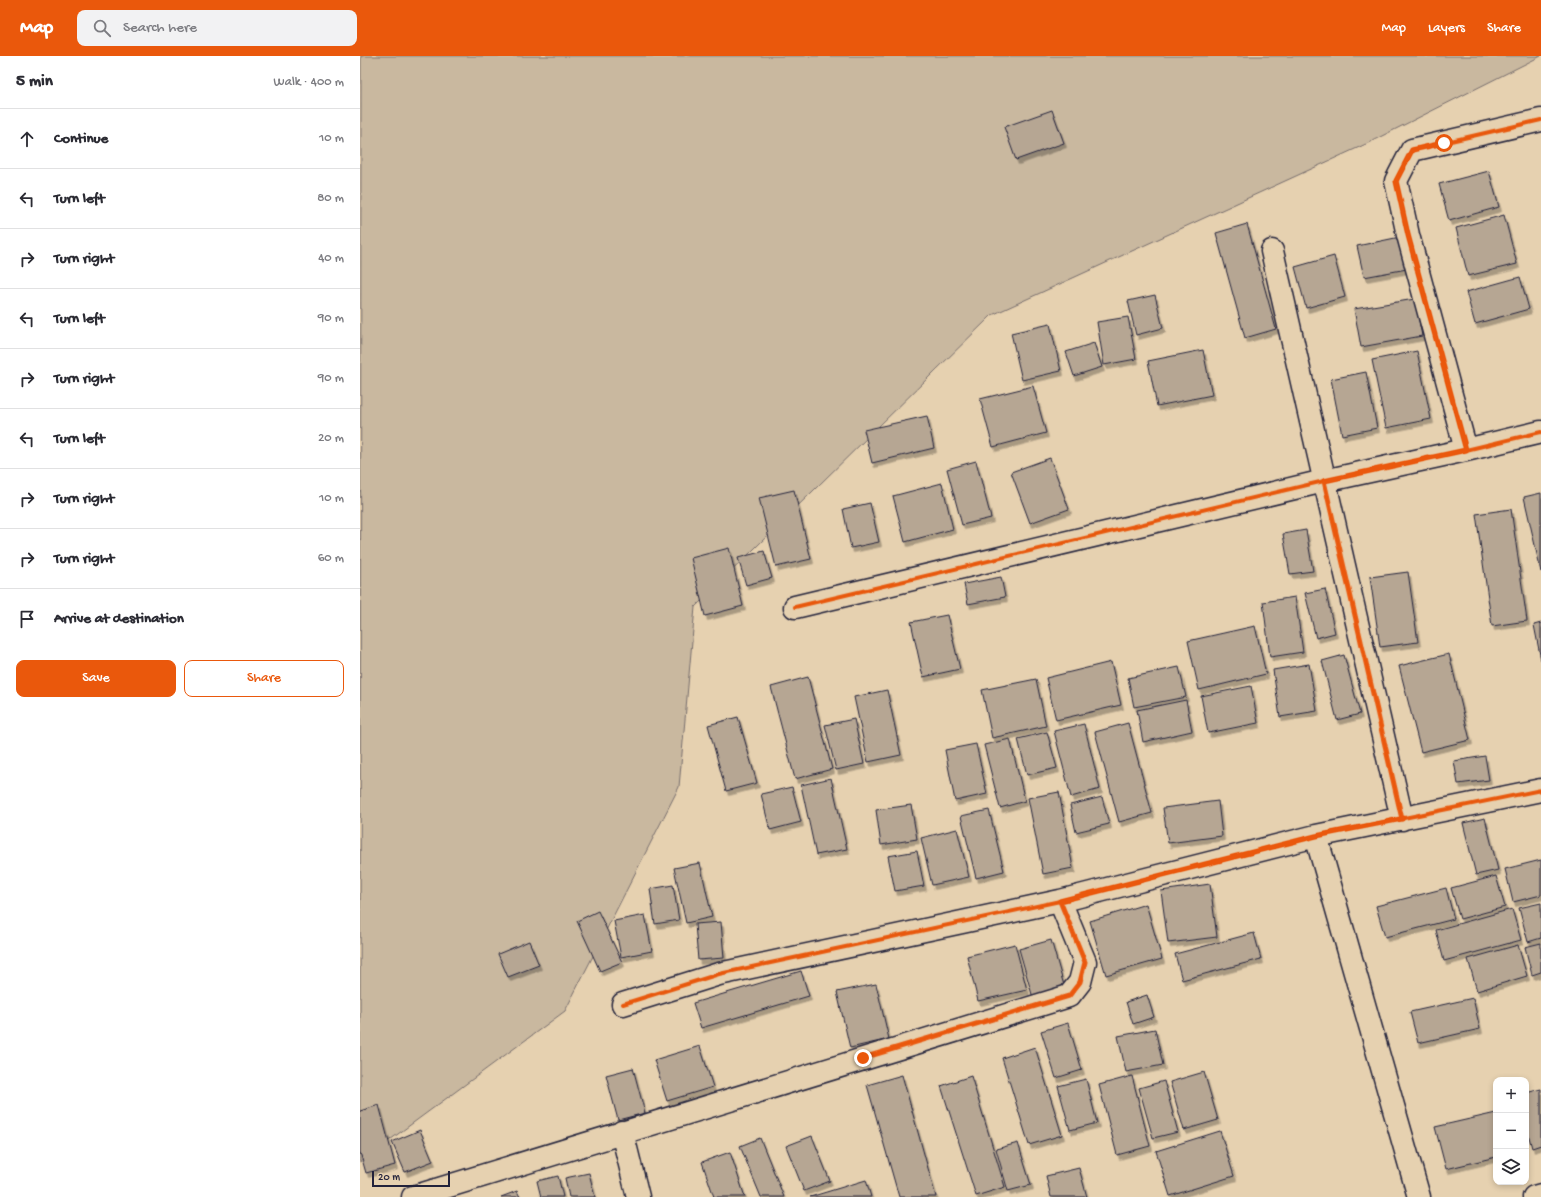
<!DOCTYPE html>
<html lang="en">
<head>
<meta charset="utf-8">
<style>
	:root { --surface:#fff; --page:#f2f2f3; --text:#2b2b33; --muted:#7c7c81; --line:#e1e1e2; --accent:#ea580c }
	body { margin:0; font-family:"Gochi Hand",sans-serif; background:var(--page); color:var(--text) }
	.controls { position:absolute; right:12px; bottom:12px; display:grid; overflow:hidden; border-radius:8px; box-shadow:0 2px 6px #0003 }
	.controls button { width:36px; height:36px; display:grid; place-items:center; padding:0; border:0; border-bottom:1px solid var(--line); background:var(--surface); color:var(--text); font:20px sans-serif }
	.scale { position:absolute; left:12px; bottom:10px; width:78px; box-sizing:border-box; padding-left:4px; border:2px solid #22223b; border-top:0; font-size:11px; line-height:14px; white-space:nowrap; color:#22223b; -webkit-text-stroke:3px #e6d1b0; paint-order:stroke }
	.stop { position:absolute; width:12px; height:12px; margin:-9px; border:3px solid #ea580c; border-radius:50%; background:#fff }
	.stop.end { background:#ea580c; border-color:#fff; box-shadow:0 1px 4px #0008 }
	.list { margin:0; padding:0; list-style:none }
	h2 { display:flex; justify-content:space-between; align-items:center; height:52px; margin:0; padding:0 16px; font-size:17px }
	h2 small { font-size:13px; font-weight:400; color:var(--muted) }
	.list li { display:grid; grid-template-columns:26px 1fr auto; gap:12px; align-items:center; box-sizing:border-box; height:60px; padding:0 16px; border-top:1px solid var(--line) }
	.list b { display:block; font-size:15px; white-space:nowrap }
	.list em { font-size:13px; font-style:normal; color:var(--muted) }
	.actions { display:flex; gap:8px; padding:12px 16px }
	.actions a { flex:1; padding:9px 0; border:1px solid var(--accent); border-radius:8px; text-align:center; font-size:14px; color:var(--accent) }
	.actions .main { background:var(--accent); color:#fff }
	.icon { flex:none; width:22px; height:22px; fill:none; stroke:currentColor; stroke-width:2; stroke-linecap:round; stroke-linejoin:round }
	.map { position:relative; flex:none; width:1181px; height:1141px; overflow:hidden }
	header { display:flex; align-items:center; gap:24px; box-sizing:border-box; height:56px; padding:0 20px; background:var(--accent); color:#fff }
	header strong { font-size:19px }
	nav { display:flex; gap:22px; margin-inline-start:auto; font-size:14px }
	.search { width:280px; height:36px; background:var(--page); display:flex; align-items:center; gap:10px; box-sizing:border-box; padding:0 14px; border-radius:8px; color:var(--muted); font-size:15px }
	main { display:flex }
	aside { flex:1; background:var(--surface) }
	.map>svg:first-child { display:block }
	.green { fill:#c9b89f; stroke:#766d6d }
	.building { fill:#b6a693; stroke:#22223b; filter:url(#shadow) }
	.lines { fill:none; stroke-linecap:round; stroke-linejoin:round }
	.minor-casing { stroke:#22223b; stroke-width:25 }
	.minor { stroke:#e6d1b0; stroke-width:22 }
	.cycleway-casing { stroke:#e6d1b0; stroke-width:6 }
	.cycleway { stroke:#e8590c; stroke-width:4 }
	.route { stroke:#ea580c; stroke-width:5 }
</style>
</head>
<body>
<header>
<strong>Map</strong>
<div class="search"><svg class="icon" aria-label="search" viewBox="0 0 24 24"><circle cx="10" cy="10" r="6"/><path d="M15 15l6 6"/></svg>Search here</div>
<nav><a>Map</a><a>Layers</a><a>Share</a></nav>
</header>
<main>
<aside>
<h2>5 min<small>Walk · 400 m</small></h2>
<ul class="list">
<li><svg class="icon" aria-label="ahead" viewBox="0 0 24 24"><path d="M12 20V5M6 11l6-6 6 6"/></svg><div><b>Continue</b></div><em>10 m</em></li>
<li><svg class="icon" aria-label="left" viewBox="0 0 24 24"><path d="M17 20v-9H6M10 6l-5 5 5 5"/></svg><div><b>Turn left</b></div><em>80 m</em></li>
<li><svg class="icon" aria-label="right" viewBox="0 0 24 24"><path d="M7 20v-9h11M14 6l5 5-5 5"/></svg><div><b>Turn right</b></div><em>40 m</em></li>
<li><svg class="icon" aria-label="left" viewBox="0 0 24 24"><path d="M17 20v-9H6M10 6l-5 5 5 5"/></svg><div><b>Turn left</b></div><em>90 m</em></li>
<li><svg class="icon" aria-label="right" viewBox="0 0 24 24"><path d="M7 20v-9h11M14 6l5 5-5 5"/></svg><div><b>Turn right</b></div><em>90 m</em></li>
<li><svg class="icon" aria-label="left" viewBox="0 0 24 24"><path d="M17 20v-9H6M10 6l-5 5 5 5"/></svg><div><b>Turn left</b></div><em>20 m</em></li>
<li><svg class="icon" aria-label="right" viewBox="0 0 24 24"><path d="M7 20v-9h11M14 6l5 5-5 5"/></svg><div><b>Turn right</b></div><em>10 m</em></li>
<li><svg class="icon" aria-label="right" viewBox="0 0 24 24"><path d="M7 20v-9h11M14 6l5 5-5 5"/></svg><div><b>Turn right</b></div><em>60 m</em></li>
<li><svg class="icon" aria-label="arrive" viewBox="0 0 24 24"><path d="M6 21V4h12l-3 4 3 4H6"/></svg><div><b>Arrive at destination</b></div></li>
</ul>
<div class="actions"><a class="main">Save</a><a>Share</a></div>
</aside>
<div class="map">
<svg width="1181" height="1141" viewBox="0 0 1181 1141">
	<defs>
		<filter id="shadow"><feDropShadow dx="2.5" dy="4.5" stdDeviation="0" flood-color="#0004"/></filter>
	</defs>
	<rect width="100%" height="100%" fill="#e6d1b0"/>
	<filter id="ink" filterUnits="userSpaceOnUse"><feTurbulence type="fractalNoise" baseFrequency=".025" numOctaves="2"/><feDisplacementMap in="SourceGraphic" scale="8" xChannelSelector="R" yChannelSelector="G"/><feConvolveMatrix kernelMatrix="1 2 1 2 8 2 1 2 1" color-interpolation-filters="sRGB"/></filter>
	<g filter="url(#ink)">
		<!-- green -->
		<path class="green" d="M1 0H1181L1006 88 632 259 335 551 319 731 205 955 0 1106Z"/>
		<!-- building -->
		<path class="building" d="M692 54 704 87 656 104 644 71Z
			M1129 115 1139 151 1089 165 1079 128Z
			M1144 159 1157 208 1108 220 1096 172Z
			M887 168 916 273 885 282 856 177Z
			M1040 181 1047 213 1004 221 997 190Z
			M974 200 985 241 946 252 935 211Z
			M1160 221 1169 253 1115 268 1106 236Z
			M795 239 803 272 776 279 768 245Z
			M1055 243 1062 280 1001 291 994 253Z
			M768 261 776 303 744 309 737 266Z
			M690 268 701 315 662 324 651 277Z
			M734 287 742 311 714 320 706 296Z
			M843 294 852 339 797 350 788 305Z
			M1057 295 1071 363 1026 372 1012 304Z
			M1006 316 1017 372 982 379 971 323Z
			M673 330 686 377 633 391 620 343Z
			M567 360 574 392 512 407 504 374Z
			M690 402 709 453 670 467 651 416Z
			M616 405 631 462 602 469 587 413Z
			M582 427 593 473 545 486 533 440Z
			M434 434 451 503 416 511 399 442Z
			M1181 437V516L1164 441Z
			M510 447 519 486 491 492 483 453Z
			M1151 453 1167 565 1132 570 1116 458Z
			M946 474 953 515 930 518 923 478Z
			M369 492 383 550 345 560 331 502Z
			M404 495 412 522 386 529 378 502Z
			M1048 516 1058 586 1020 591 1010 521Z
			M641 521 645 541 608 548 604 528Z
			M965 533 975 577 956 582 945 537Z
			M935 541 943 596 910 601 903 546Z
			M587 559 600 613 563 621 551 566Z
			M1181 567V604L1174 569Z
			M895 570 906 618 839 634 828 585Z
			M1089 598 1110 684 1061 696 1039 610Z
			M984 599 1000 658 977 664 962 605Z
			M751 606 761 649 696 664 686 622Z
			M949 608 957 655 920 661 913 614Z
			M819 611 826 641 774 651 768 622Z
			M448 621 472 713 435 723 411 631Z
			M676 623 686 670 632 682 622 634Z
			M891 630 898 667 848 677 841 640Z
			M527 634 541 699 508 706 494 641Z
			M826 644 832 675 783 686 777 654Z
			M378 661 397 727 366 735 348 669Z
			M494 663 504 708 476 714 465 669Z
			M768 667 792 757 759 766 735 676Z
			M724 668 740 733 711 741 694 675Z
			M687 676 697 712 667 719 658 683Z
			M650 683 665 745 640 752 624 689Z
			M616 688 627 738 595 745 585 694Z
			M1125 700 1129 724 1098 728 1094 705Z
			M471 722 487 793 456 799 441 729Z
			M432 731 441 766 410 774 401 738Z
			M699 736 713 812 683 818 668 742Z
			M742 741 749 768 716 776 710 749Z
			M858 745 862 780 808 787 803 752Z
			M551 749 557 783 521 789 516 754Z
			M629 754 644 815 616 822 601 760Z
			M1125 762 1138 814 1116 819 1103 767Z
			M597 773 609 821 572 829 561 782Z
			M557 795 564 830 535 835 528 800Z
			M1181 804V839L1153 846 1145 813Z
			M340 807 352 861 326 867 314 812Z
			M1136 820 1145 851 1100 863 1091 832Z
			M850 828 857 881 808 887 801 835Z
			M313 829 319 864 295 868 290 833Z
			M1086 832 1094 863 1025 881 1016 850Z
			M1181 847V882L1168 886 1159 852Z
			M786 848 802 903 746 919 730 865Z
			M1152 853 1161 884 1084 905 1076 874Z
			M238 855 262 906 240 915 217 865Z
			M285 859 292 895 261 901 254 865Z
			M361 866 364 902 338 904 335 868Z
			M894 877 901 903 822 924 815 898Z
			M691 884 705 933 673 942 659 893Z
			M169 885 179 909 148 921 138 898Z
			M1181 887V916L1172 919 1165 891Z
			M655 888 667 934 618 945 607 900Z
			M1158 889 1167 920 1117 935 1108 903Z
			M441 915 449 940 341 972 333 947Z
			M516 928 529 983 490 992 477 936Z
			M787 939 794 961 773 968 766 946Z
			M1113 942 1120 973 1058 987 1050 956Z
			M708 967 722 1014 696 1022 681 975Z
			M795 973 803 1009 766 1016 758 980Z
			M340 990 353 1031 307 1045 294 1004Z
			M675 991 702 1079 669 1089 642 1002Z
			M273 1012 285 1057 258 1064 246 1019Z
			M844 1016 858 1064 824 1074 810 1026Z
			M542 1019 576 1141H539L507 1029Z
			M611 1020 645 1131 616 1140 581 1030Z
			M772 1020 790 1090 757 1099 739 1029Z
			M726 1023 737 1067 710 1074 698 1030Z
			M804 1025 818 1076 793 1082 779 1032Z
			M1181 1033V1089L1172 1092 1166 1070V1037Z
			M19 1049 35 1109 6 1117 0 1096V1055Z
			M1136 1057V1101L1086 1113 1075 1071Z
			M60 1074 73 1105 45 1116 32 1086Z
			M860 1075 874 1120 810 1140 796 1095Z
			M452 1080 470 1125 444 1135 426 1090Z
			M400 1082 424 1141H401L380 1090Z
			M658 1087 671 1129 648 1135 636 1093Z
			M370 1096 385 1141H354L342 1106Z
			M719 1112 727 1141H691L686 1120Z
			M229 1117 235 1141H209L205 1122Z
			M198 1120 203 1141H181L177 1125Z
			M506 1124 511 1141H450Z
			M157 1135 160 1141H141Z"/>
		<g class="lines">
			<defs>
				<path id="minor" d="M912 195 1042 763
					M1106 394 1048 179 1036 125 1052 94 1181 64
					M435 551 964 425 1106 394 1181 376
					M956 780 1059 1141
					M263 948 359 918 700 845 956 780 1181 734
					M262 1076 278 1141
					M53 1141 709 940 720 926 725 906 700 845
					M1174 1141 1181 1139"/>
			</defs>
			<!-- minor casing -->
			<use href="#minor" class="minor-casing"/>
			<!-- minor -->
			<use href="#minor" class="minor"/>
			<defs>
				<path id="cycleway" d="M1106 394 1048 179 1036 125 1052 94 1181 64
					M435 551 964 425 1106 394 1181 376
					M263 948 359 918 700 845 956 780 1181 734"/>
			</defs>
			<!-- cycleway casing -->
			<use href="#cycleway" class="cycleway-casing"/>
			<!-- cycleway -->
			<use href="#cycleway" class="cycleway"/>
		</g>
	</g>
	<g class="lines" filter="url(#ink)">
		<!-- route -->
		<path class="route" d="M503 1002 709 940 720 926 725 906 700 845 956 780 1042 763 964 425 1106 394 1048 179 1036 125 1052 94 1084 87"/>
	</g>
</svg>
<div class="controls">
<button>+</button>
<button>−</button>
<button><svg class="icon" aria-label="layers" viewBox="0 0 24 24"><path d="M12 4l9 5-9 5-9-5zM3 14l9 5 9-5"/></svg></button>
</div>
<div class="scale">20 m</div>
<div class="stop" style="left:1084px;top:87px"></div>
<div class="stop end" style="left:503px;top:1002px"></div>
</div>
</main>
</body>
</html>
